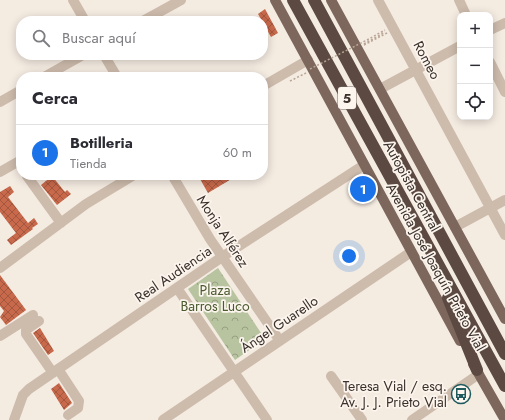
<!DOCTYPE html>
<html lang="es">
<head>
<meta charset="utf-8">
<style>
	:root { --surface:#fff; --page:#f2f2f3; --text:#2b2b33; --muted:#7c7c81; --line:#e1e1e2; --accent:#1a73e8 }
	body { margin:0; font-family:Jost,sans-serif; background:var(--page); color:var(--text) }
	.controls { position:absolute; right:12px; top:12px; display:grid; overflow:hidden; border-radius:8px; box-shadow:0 2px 10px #0003 }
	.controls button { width:36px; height:36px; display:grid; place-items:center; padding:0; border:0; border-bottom:1px solid var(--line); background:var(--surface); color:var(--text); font:20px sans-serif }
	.you { position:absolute; left:349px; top:256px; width:14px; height:14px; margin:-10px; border:3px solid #fff; border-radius:50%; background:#1a73e8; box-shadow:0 0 0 6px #1a73e833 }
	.badge { display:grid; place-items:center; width:26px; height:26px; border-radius:50%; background:var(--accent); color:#fff; font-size:13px; font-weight:700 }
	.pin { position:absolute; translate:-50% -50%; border:2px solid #fff; box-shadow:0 1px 4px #0006 }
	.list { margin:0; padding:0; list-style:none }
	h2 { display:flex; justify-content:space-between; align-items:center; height:52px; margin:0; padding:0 16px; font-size:17px }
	h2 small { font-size:13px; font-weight:400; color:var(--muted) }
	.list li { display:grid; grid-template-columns:26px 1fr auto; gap:12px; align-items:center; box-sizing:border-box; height:56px; padding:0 16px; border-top:1px solid var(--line) }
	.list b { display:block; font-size:15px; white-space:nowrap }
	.list p { margin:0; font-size:13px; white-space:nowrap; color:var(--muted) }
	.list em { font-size:13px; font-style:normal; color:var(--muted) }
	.icon { flex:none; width:22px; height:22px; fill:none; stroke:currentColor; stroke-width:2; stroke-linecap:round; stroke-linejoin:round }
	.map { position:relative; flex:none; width:505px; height:420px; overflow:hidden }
	.search { position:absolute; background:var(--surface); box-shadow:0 2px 10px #0003; left:16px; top:16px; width:252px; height:44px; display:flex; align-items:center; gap:10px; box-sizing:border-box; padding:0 14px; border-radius:16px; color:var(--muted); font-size:15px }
	.panel { position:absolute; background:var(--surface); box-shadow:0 2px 10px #0003; left:16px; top:72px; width:252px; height:108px; border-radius:16px }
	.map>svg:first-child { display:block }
	.park { fill:url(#park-crowns) }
	.building { fill:url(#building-cross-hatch) }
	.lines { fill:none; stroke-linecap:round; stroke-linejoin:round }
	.path { stroke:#b9a596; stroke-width:1.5; stroke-dasharray:2 2; stroke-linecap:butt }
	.minor { stroke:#cdbbac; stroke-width:10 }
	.major { stroke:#7d675c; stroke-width:10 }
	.highway { stroke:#5c4a42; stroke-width:12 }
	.path-bridge { stroke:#b9a596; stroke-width:1.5; stroke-dasharray:2 2; stroke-linecap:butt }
	.labels { text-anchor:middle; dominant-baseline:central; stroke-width:3.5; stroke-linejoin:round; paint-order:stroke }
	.shield { fill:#fbf5ee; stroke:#756b66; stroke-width:1 }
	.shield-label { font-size:13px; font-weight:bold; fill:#3b302b }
	.street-label { font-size:14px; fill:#3b302b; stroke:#fbf5ee }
	.park-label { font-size:14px; fill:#4a5a2e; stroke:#fbf5ee }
	.poi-label { font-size:14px; fill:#3b302b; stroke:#fbf5ee; text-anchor:end }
</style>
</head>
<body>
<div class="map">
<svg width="505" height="420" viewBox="0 0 505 420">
	<defs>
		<pattern id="park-crowns" width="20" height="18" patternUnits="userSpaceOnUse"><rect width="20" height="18" fill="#b8c4a0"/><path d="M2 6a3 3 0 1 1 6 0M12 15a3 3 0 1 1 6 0" fill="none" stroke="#97a083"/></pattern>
		<pattern id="building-cross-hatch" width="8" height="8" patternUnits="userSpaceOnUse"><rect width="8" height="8" fill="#c8694b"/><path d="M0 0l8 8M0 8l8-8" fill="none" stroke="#a4573f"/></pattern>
	</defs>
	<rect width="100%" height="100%" fill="#f4ebe1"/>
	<!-- park -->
	<path class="park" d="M218 268 265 339 235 360 188 289Z"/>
	<!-- building -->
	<path class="building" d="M265 9 278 33 271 37 258 14Z
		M207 175H238L208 193 200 179Z
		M52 176 65 192 67 190 71 194 57 205 41 185Z
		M365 183 369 191 362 195 357 188Z
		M10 186 14 192 8 197 28 223 34 218 38 224 32 228 33 229 11 245 7 240 16 233 0 212V192Z
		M0 275 26 310 6 325 0 317 4 311 0 306Z
		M40 328 54 351 48 355 33 333Z
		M59 383 72 403 64 410 51 389Z"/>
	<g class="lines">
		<!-- path -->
		<path class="path" d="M367 40 385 30
			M364 44 385 32
			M364 45 387 33
			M290 81 306 73"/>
		<!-- minor -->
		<path class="minor" d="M73 0 85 21
			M378 0 505 235
			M459 0 466 15
			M143 21 181 0
			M490 30 505 23
			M104 55 117 77
			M490 62 505 92
			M44 77 83 55
			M263 86 308 60
			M380 89 460 46
			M0 102 21 90
			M0 172 21 160
			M30 175 27 176 61 223
			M172 175 210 239 280 341
			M455 227 505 200
			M0 268 86 204 134 175
			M177 288 267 420
			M39 321 26 330V334L53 373
			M0 336 33 315
			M58 369 79 401 78 408 68 415
			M331 376 362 420
			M14 420 23 395 29 389 222 257 364 165
			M163 420 411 252
			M412 420 479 374"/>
		<!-- major -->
		<path class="major" d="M275 0 460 341
			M331 0 505 319
			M473 364 505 420"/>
		<!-- highway -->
		<path class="highway" d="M293 0 505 386
			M314 0 505 354
			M448 298 477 370"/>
		<!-- path-bridge -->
		<path class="path-bridge" d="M310 69 367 40"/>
	</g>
	<!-- icons -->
	<defs>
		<symbol id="bus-ring" viewBox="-11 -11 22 22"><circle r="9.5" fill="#fbf5ee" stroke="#1f5a5e" stroke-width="1.5"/><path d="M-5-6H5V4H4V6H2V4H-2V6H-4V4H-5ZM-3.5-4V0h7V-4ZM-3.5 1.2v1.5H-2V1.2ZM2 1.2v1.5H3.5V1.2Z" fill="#1f5a5e"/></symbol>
	</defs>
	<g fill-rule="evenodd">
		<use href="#bus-ring" x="450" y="383" width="22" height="22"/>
	</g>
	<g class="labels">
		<!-- shield labels -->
		<rect class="shield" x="338" y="87" width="18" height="22" rx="3"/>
		<g class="shield-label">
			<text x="347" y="98">5</text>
		</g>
		<!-- street labels -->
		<g class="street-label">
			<text transform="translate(427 60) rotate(62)">Romeo</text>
			<text transform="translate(412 186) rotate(61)">Autopista Central</text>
			<text transform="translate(223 231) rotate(57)">Monja Alférez</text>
			<text transform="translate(436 267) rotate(61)">Avenida José Joaquín Prieto Vial</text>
			<text transform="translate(173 274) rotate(-34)">Real Audiencia</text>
			<text transform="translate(279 324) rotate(-34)">Ángel Guarello</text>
		</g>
		<!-- park labels -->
		<g class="park-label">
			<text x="215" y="290">Plaza<tspan x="215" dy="16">Barros Luco</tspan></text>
		</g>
		<!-- poi labels -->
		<g class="poi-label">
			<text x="447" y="386">Teresa Vial / esq.<tspan x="447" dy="16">Av. J. J. Prieto Vial</tspan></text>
		</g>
	</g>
</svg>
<div class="controls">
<button>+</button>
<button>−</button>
<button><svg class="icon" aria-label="locate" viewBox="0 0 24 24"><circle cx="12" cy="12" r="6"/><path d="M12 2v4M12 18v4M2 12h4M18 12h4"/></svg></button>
</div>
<div class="you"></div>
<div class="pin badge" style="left:363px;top:189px">1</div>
<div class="search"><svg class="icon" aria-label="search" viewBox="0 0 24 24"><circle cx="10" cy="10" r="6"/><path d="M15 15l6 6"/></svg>Buscar aquí</div>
<section class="panel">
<h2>Cerca<small></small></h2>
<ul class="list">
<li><span class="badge">1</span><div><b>Botilleria</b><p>Tienda</p></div><em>60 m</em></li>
</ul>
</section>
</div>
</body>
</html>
